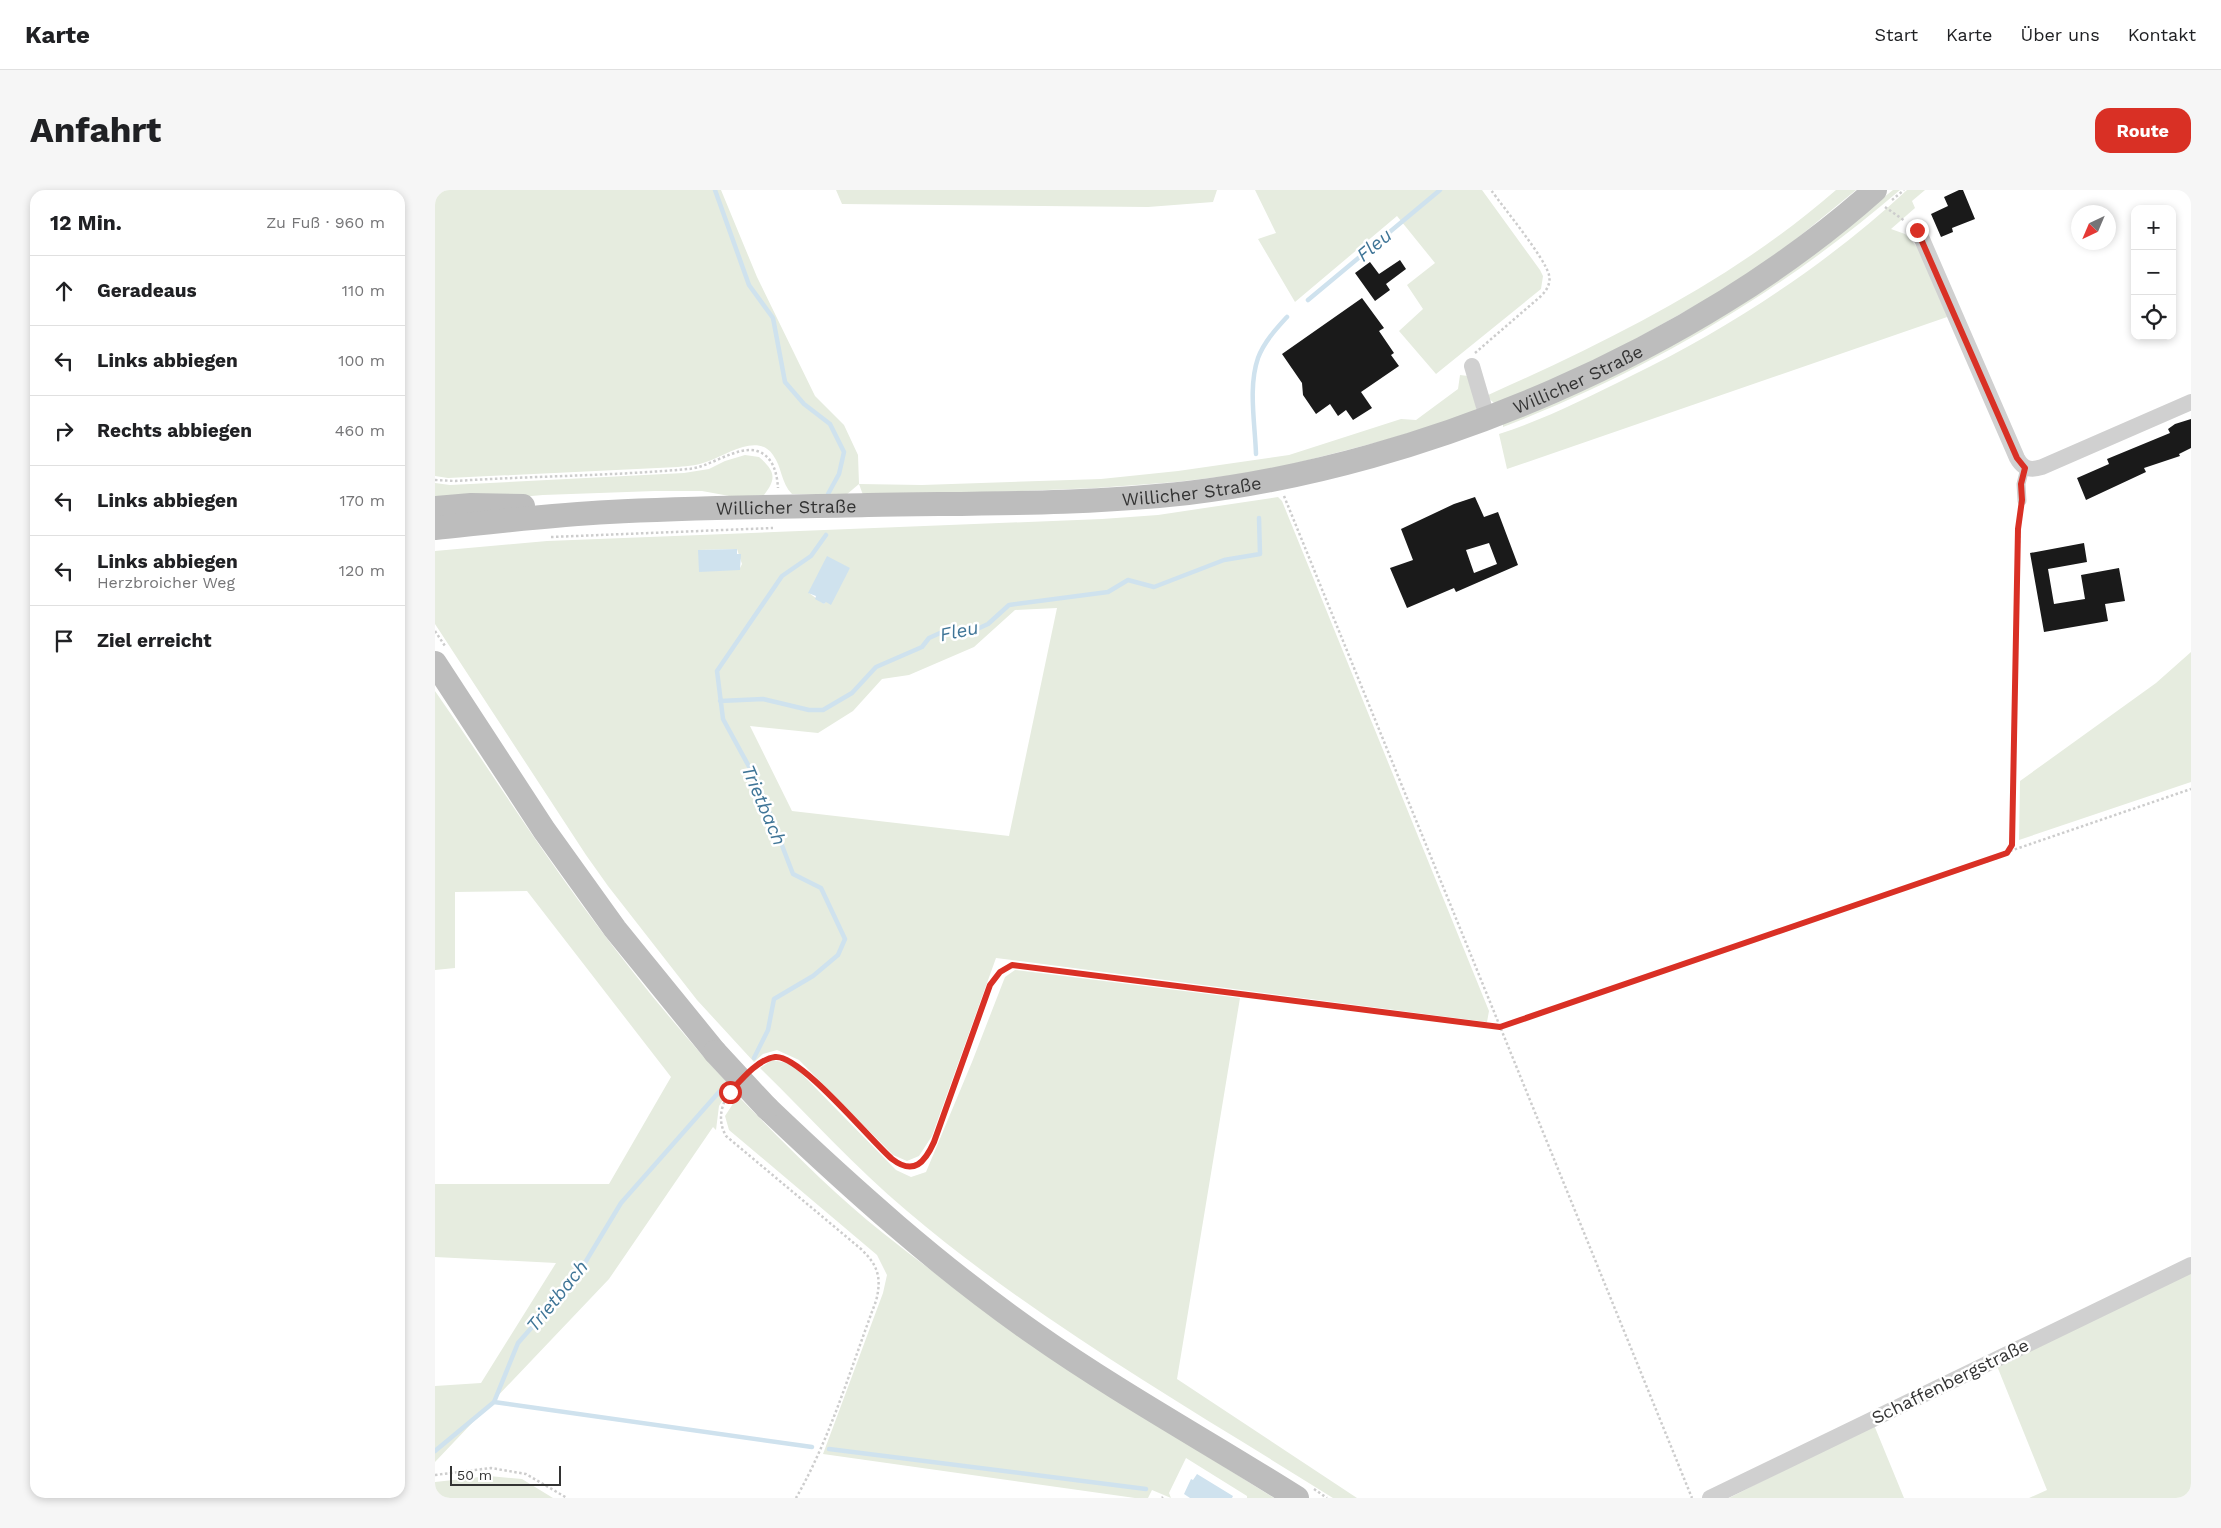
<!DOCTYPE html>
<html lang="de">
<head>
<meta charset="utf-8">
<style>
	:root { --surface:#fff; --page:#f6f6f6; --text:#202124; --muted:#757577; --line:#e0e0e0; --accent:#d93025 }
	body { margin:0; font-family:"Work Sans",sans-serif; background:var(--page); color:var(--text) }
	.controls { position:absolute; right:15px; top:15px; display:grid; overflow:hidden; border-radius:10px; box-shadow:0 2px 8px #0003 }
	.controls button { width:45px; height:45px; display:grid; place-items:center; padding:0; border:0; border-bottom:1px solid var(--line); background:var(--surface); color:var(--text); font:25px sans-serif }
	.compass { position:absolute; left:1636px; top:15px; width:45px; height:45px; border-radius:50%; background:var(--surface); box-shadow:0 2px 8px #0003; rotate:224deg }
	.scale { position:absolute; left:15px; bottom:12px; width:111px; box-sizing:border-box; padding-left:5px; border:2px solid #333; border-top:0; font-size:14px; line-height:18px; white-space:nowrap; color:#333; -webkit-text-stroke:4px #fff; paint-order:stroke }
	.stop { position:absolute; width:15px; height:15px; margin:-11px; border:4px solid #d93025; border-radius:50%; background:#fff }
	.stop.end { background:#d93025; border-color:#fff; box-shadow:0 1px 5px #0008 }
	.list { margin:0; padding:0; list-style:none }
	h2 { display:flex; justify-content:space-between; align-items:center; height:65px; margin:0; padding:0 20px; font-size:21px }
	h2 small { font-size:16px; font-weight:400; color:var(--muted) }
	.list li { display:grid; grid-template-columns:32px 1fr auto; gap:15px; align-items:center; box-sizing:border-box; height:70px; padding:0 20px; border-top:1px solid var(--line) }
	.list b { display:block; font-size:19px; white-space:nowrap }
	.list p { margin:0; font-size:16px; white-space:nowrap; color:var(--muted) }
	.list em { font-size:16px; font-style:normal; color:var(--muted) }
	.icon { flex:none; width:28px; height:28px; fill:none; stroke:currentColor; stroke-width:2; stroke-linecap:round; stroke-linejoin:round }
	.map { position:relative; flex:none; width:1756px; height:1308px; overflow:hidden; border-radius:15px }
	header { display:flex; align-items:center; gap:30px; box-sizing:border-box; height:70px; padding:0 25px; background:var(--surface); border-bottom:1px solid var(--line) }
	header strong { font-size:24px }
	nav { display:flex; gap:28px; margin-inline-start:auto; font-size:18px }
	.intro { display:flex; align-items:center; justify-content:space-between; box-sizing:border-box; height:120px; padding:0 30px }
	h1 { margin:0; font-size:35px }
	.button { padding:12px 22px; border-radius:15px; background:var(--accent); color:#fff; font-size:18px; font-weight:700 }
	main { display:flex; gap:30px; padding:0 30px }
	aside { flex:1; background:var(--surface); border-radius:15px; box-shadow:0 2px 8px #0003 }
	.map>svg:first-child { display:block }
	.green { fill:#e6ecdf; fill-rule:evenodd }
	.water { fill:#cfe2ee }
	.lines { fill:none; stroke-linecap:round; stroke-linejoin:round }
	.stream { stroke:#cfe2ee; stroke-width:4.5 }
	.building { fill:#1a1a1a; fill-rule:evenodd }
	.path { stroke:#cdcdcd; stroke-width:2.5; stroke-dasharray:2.5 2.5; stroke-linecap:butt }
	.service { stroke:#d0d0d0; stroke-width:9 }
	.minor { stroke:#d0d0d0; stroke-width:16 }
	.secondary { stroke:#bdbdbd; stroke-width:24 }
	.secondary-bridge { stroke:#bdbdbd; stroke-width:24 }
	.route { stroke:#d93025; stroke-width:6 }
	.labels { text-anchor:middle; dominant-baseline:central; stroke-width:5; stroke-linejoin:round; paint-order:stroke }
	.street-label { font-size:18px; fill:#333; stroke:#fff }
	.water-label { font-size:19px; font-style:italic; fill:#3f7597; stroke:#fff }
</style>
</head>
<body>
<header>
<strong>Karte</strong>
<nav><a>Start</a><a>Karte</a><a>Über uns</a><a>Kontakt</a></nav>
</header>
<div class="intro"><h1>Anfahrt</h1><a class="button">Route</a></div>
<main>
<aside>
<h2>12 Min.<small>Zu Fuß · 960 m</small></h2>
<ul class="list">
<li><svg class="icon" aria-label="ahead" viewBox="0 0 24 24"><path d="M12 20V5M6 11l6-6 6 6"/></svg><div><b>Geradeaus</b></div><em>110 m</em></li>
<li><svg class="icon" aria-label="left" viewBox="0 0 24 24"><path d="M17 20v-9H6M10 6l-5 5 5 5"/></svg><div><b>Links abbiegen</b></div><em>100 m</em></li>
<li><svg class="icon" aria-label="right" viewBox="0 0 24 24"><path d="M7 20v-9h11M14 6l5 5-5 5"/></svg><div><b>Rechts abbiegen</b></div><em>460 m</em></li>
<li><svg class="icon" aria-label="left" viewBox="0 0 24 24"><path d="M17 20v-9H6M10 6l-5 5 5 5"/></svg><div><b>Links abbiegen</b></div><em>170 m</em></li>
<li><svg class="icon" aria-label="left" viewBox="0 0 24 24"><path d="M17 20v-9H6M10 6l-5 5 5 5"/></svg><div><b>Links abbiegen</b><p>Herzbroicher Weg</p></div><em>120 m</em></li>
<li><svg class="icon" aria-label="arrive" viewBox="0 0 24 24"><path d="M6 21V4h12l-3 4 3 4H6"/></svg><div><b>Ziel erreicht</b></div></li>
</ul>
</aside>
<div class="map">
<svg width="1756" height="1308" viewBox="0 0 1756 1308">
	<rect width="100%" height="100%" fill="#fff"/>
	<!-- green -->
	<path class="green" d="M0 0H286L322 87 380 206 409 235 423 265 424 294 487 295 666 289 743 281 854 265 966 229 981 230 1023 199 1025 185 1033 186 1042 217 1038 224 947 251 846 277 809 284 741 292 661 298 461 306 428 305 424 294 411 305 357 304C346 293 347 277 338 265 323 243 293 264 274 271 264 275 254 276 243 277L13 288 0 286Z
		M401 0H782L778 12 713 17 407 14Z
		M820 0H1047L1105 80 1108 86 1106 99 1001 184 964 141 988 119 972 95 1000 73 962 26 860 112 823 49 841 43Z
		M1401 0H1421L1360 50 1301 93 1186 157 1113 193 1059 213 1051 206C1176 150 1298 90 1401 0Z
		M1458 0H1465C1348 101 1212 182 1068 237V232L1389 55Z
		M1472 0H1490L1477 11 1480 18 1456 39 1470 44 1485 60 1515 126 1072 279 1064 244C1110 229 1152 208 1196 186 1295 138 1391 75 1472 0Z
		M310 265 324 267C340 281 342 288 329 305L300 307 267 301H220L108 305 0 314V293L15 295 249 283 274 279 290 271Z
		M843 307 847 311 1054 821 1052 832 561 768 497 946 484 966 472 971 458 965 364 870 342 860 328 864 319 872 262 810 173 696 151 665 0 434V361L112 351 667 329 723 325ZM302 359 307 374 304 380 263 360ZM415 378 389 414 374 403ZM622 418 574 646 357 621 315 536 383 543 418 521 447 489 474 485 539 457 580 420Z
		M1756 462V592L1584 650 1585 591 1721 493Z
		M0 501C33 548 64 596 96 643 157 732 223 818 296 897L284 916 281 940 278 937 174 1089 0 1272V1196L46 1193 121 1073 0 1067V994H174L236 887 92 701 20 702V778L0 780Z
		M580 780 805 808 742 1189 922 1308H898C753 1217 603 1132 472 1021 419 976 374 926 325 878L337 870 357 874 461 980 476 987 491 982 537 872 570 787Z
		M303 906C349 953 396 1002 448 1043 571 1141 706 1225 839 1308H812V1306L751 1268 734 1303 736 1308 717 1300 713 1308H700L388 1264 448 1103 452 1085 442 1065 294 940 290 926Z
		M1756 1080V1308H1594L1612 1300 1562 1176Z
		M1439 1235 1469 1308H1294Z
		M54 1286 87 1289 118 1308H0V1292Z"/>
	<!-- water -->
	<path class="water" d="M302 359V364H306L305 380 264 382 263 360Z
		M392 366 415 378 396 415 391 412 389 414 380 409 381 406 373 403Z
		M762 1284 798 1306 797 1308H755L749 1304 756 1289 758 1290Z"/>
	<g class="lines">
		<!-- stream -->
		<path class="stream" d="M280 0 314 95 338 128 350 192 369 214 395 234 409 262 404 284 393 304
			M873 110 1005 0
			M821 264C820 233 813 197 823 168 829 152 841 139 852 127
			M285 511 328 509 374 520H388L417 503 441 477 487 457 494 448 514 439 540 440 553 434 574 415 673 402 693 390 719 397 789 370 825 364 824 328
			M319 868 333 840 339 809 378 786 403 765 410 749 386 698 358 684 323 593 288 529 282 481 347 386 376 366 391 345
			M59 1212 377 1257
			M394 1259 711 1299
			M0 1261 59 1212 83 1153 142 1086 186 1013 284 902"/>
	</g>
	<!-- building -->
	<path class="building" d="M1524 0H1528L1540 29 1517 38 1518 42 1506 47 1496 24 1513 16 1509 7Z
		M965 70 971 79 951 94 955 100 940 111 920 83 935 72 944 84Z
		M927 108 949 138 944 141 959 163 956 165 964 176 926 202 937 218 918 230 911 220 903 226 895 214 881 224 868 205 867 193 847 164Z
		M1756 229V258L1744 264 1745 266 1709 278 1711 282 1651 310 1642 288 1674 274 1672 269 1735 243 1733 239 1740 234Z
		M1040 307 1049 327 1063 322 1083 375 1021 402 1019 398 972 418 955 378 978 370 966 339 1019 314ZM1054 353 1062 374 1039 383 1031 360Z
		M1649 353 1652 372 1613 379 1619 414 1650 409 1646 385 1684 378 1690 411 1670 414 1673 431 1609 442 1595 363Z"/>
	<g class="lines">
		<!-- path -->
		<path class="path" d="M1457 10 1469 0
			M1450 17 1470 31
			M1040 163 1106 106C1112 100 1116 93 1114 85 1110 68 1068 17 1056 0
			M0 290 20 291C97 286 175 286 253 279 274 278 302 255 322 261 338 266 342 283 343 298
			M849 306 1257 1308
			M116 347 338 338
			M0 441 10 456
			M1575 661 1756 599
			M319 878C327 871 336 865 347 867 371 872 435 949 457 969 479 986 490 972 499 952L555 795 565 782 577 775 1065 837 1342 741 1565 667 1575 661 1577 655 1581 441 1585 322
			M294 903C285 917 283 932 291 946L426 1059C443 1075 447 1088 441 1111 416 1177 396 1247 361 1308
			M0 1285 56 1278 91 1284 132 1308
			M879 1299 892 1308
			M727 1308 728 1307"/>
		<!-- service -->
		<path class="service" d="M1587 311 1586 294 1590 278"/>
		<!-- minor -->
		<path class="minor" d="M1483 40 1582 268C1588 279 1595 281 1607 277L1756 212
			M1037 176 1052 227
			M1275 1308 1756 1075"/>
		<!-- secondary -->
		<g class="secondary">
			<path d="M0 318 36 315 88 316"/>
			<path id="s1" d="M0 338C58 332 116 325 174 322 261 317 347 317 433 315 540 313 647 315 753 303 991 275 1261 160 1440 0"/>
			<path d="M0 473 109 640 180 739 280 862"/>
			<path d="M332 918C417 999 504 1077 600 1144 684 1203 775 1253 862 1308"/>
		</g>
		<!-- secondary-bridge -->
		<path class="secondary-bridge" d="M280 862 332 918"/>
	</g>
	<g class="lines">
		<!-- route -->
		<path class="route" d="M295 902C306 890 323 869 340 867 365 864 435 950 457 969 479 986 490 972 499 952L555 795 565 782 577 775 1065 837 1572 663 1577 655 1583 339 1587 310 1586 294 1590 278 1582 268 1482 40"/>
	</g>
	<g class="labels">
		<!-- street labels -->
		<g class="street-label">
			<text stroke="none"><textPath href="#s1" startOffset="1162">Willicher Straße</textPath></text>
			<text stroke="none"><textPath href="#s1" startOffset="758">Willicher Straße</textPath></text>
			<text stroke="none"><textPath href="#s1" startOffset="352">Willicher Straße</textPath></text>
			<text transform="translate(1515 1191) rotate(-26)">Schaffenbergstraße</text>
		</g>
		<!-- water labels -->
		<g class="water-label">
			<text transform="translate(939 55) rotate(-40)">Fleu</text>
			<text transform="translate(524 441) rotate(-12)">Fleu</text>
			<text transform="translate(329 615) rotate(67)">Trietbach</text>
			<text transform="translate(122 1106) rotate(-51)">Trietbach</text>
		</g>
	</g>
</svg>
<div class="controls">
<button>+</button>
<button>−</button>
<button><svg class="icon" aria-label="locate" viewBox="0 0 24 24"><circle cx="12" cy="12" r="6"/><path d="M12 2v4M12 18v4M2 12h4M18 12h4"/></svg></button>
</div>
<svg class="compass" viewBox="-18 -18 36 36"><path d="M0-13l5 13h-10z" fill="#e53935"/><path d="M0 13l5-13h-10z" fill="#757577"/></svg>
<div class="scale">50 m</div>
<div class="stop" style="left:295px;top:902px"></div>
<div class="stop end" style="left:1482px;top:40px"></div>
</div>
</main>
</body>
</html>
